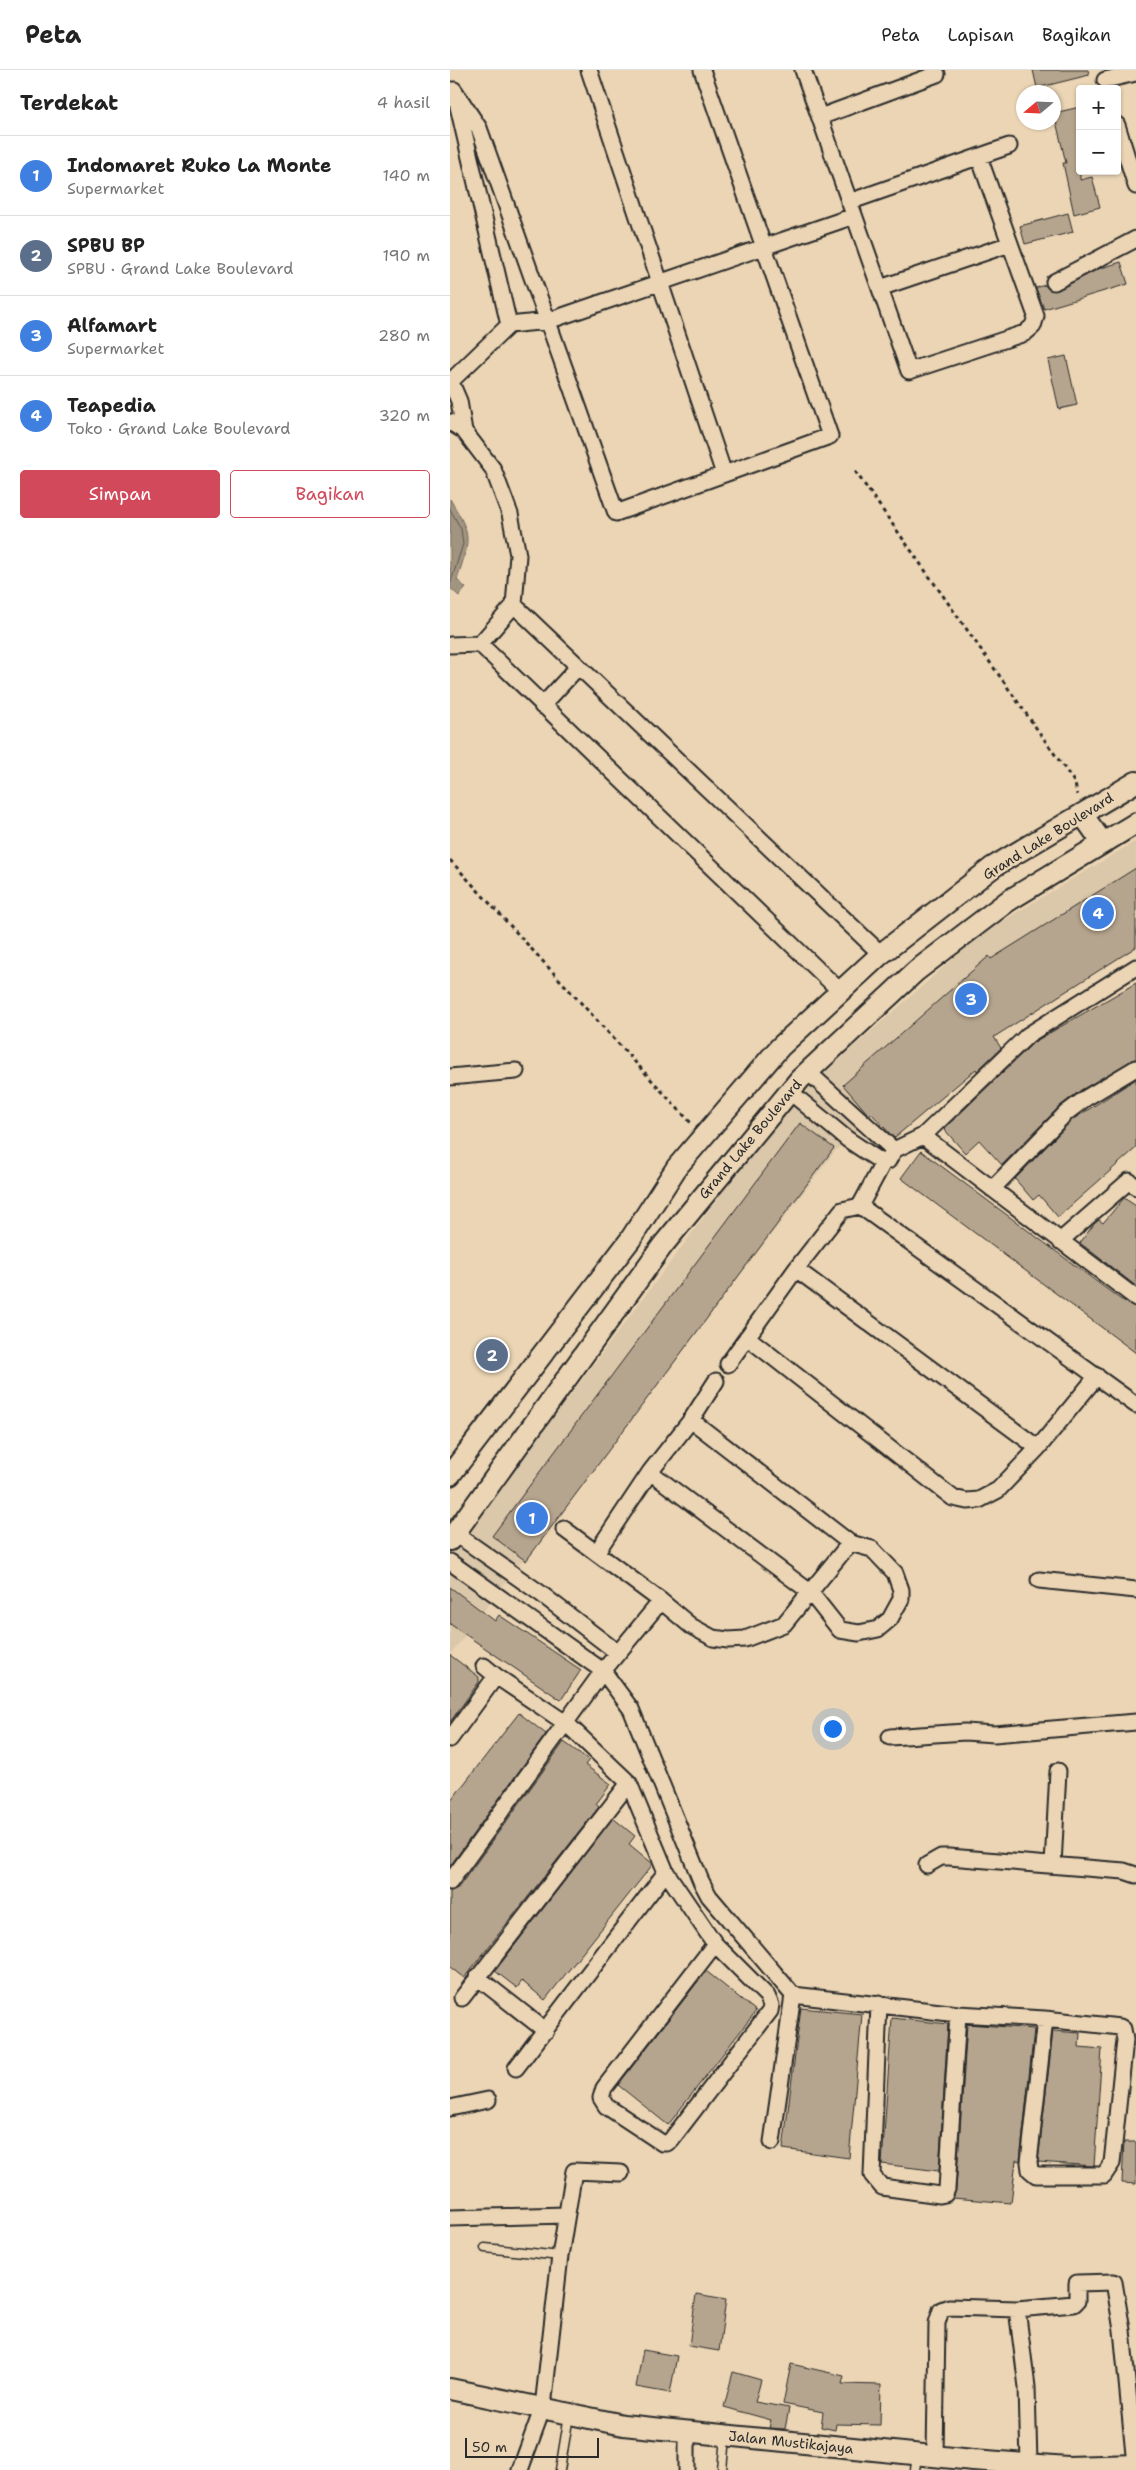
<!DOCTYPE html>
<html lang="id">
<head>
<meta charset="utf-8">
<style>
	:root { --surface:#fff; --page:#f6f6f6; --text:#222; --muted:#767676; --line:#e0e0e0; --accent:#d1495b }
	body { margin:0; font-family:"Shantell Sans",sans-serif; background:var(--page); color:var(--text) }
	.controls { position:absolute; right:15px; top:15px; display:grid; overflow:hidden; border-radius:5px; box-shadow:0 1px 4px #0004 }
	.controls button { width:45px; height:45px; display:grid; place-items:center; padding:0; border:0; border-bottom:1px solid var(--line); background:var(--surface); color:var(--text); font:25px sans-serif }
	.compass { position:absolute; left:566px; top:15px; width:45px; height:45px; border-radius:50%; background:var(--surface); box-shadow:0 1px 4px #0004; rotate:251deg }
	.scale { position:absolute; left:15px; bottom:12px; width:134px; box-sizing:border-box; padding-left:5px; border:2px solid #2b2b2b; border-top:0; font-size:14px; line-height:18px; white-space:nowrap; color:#2b2b2b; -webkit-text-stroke:4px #ebd5b4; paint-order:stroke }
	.you { position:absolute; left:382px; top:1658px; width:18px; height:18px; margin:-12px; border:4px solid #fff; border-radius:50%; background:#1a73e8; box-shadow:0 0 0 8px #1a73e833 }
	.badge { display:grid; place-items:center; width:32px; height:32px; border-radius:50%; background:var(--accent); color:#fff; font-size:16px; font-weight:700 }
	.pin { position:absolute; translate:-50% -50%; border:2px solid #fff; box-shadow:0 1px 5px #0006 }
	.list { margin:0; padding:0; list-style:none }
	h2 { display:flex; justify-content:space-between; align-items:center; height:65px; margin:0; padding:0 20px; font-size:21px }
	h2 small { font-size:16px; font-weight:400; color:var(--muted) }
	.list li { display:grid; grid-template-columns:32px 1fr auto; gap:15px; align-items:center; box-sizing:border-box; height:80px; padding:0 20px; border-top:1px solid var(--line) }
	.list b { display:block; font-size:19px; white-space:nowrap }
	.list p { margin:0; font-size:16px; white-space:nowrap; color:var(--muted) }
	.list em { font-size:16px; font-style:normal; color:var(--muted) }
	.actions { display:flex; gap:10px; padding:15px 20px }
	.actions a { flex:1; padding:11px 0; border:1px solid var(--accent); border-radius:5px; text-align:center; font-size:18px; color:var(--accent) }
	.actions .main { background:var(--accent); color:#fff }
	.map { position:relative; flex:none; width:686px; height:2400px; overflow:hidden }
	header { display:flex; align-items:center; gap:30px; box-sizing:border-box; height:70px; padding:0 25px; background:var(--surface); border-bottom:1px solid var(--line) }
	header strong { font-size:24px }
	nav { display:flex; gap:28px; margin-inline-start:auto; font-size:18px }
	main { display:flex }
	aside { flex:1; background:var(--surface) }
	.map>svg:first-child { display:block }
	.built { fill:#dbc7a9 }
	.water { fill:#a19480; stroke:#726a5e }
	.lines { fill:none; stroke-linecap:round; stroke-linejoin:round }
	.shore { stroke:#5a554d; stroke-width:1 }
	.building { fill:#b6a58e; stroke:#2b2b2b }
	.lane-casing { stroke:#2b2b2b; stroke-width:11 }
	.street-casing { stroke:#2b2b2b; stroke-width:19 }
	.secondary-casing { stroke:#2b2b2b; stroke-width:24 }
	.path { stroke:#2b2b2b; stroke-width:3; stroke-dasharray:4 4; stroke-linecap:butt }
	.lane { stroke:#ebd5b4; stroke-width:8 }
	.street { stroke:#ebd5b4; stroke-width:15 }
	.secondary { stroke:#ebd5b4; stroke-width:20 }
	.labels { text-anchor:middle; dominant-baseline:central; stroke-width:4.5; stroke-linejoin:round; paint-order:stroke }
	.street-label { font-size:14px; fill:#2b2b2b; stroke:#ebd5b4 }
</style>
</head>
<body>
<header>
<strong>Peta</strong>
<nav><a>Peta</a><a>Lapisan</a><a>Bagikan</a></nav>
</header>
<main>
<aside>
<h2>Terdekat<small>4 hasil</small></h2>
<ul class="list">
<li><span class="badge" style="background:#3f7fe0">1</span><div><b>Indomaret Ruko La Monte</b><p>Supermarket</p></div><em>140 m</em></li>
<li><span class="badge" style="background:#5c6f8a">2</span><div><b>SPBU BP</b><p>SPBU · Grand Lake Boulevard</p></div><em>190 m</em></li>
<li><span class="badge" style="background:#3f7fe0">3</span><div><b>Alfamart</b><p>Supermarket</p></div><em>280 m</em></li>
<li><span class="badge" style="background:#3f7fe0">4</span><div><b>Teapedia</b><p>Toko · Grand Lake Boulevard</p></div><em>320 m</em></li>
</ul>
<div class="actions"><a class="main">Simpan</a><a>Bagikan</a></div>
</aside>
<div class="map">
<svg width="686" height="2400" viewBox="0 0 686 2400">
	<rect width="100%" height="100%" fill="#ebd5b4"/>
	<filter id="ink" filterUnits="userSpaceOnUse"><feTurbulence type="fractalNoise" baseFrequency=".02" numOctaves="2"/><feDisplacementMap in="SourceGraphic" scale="10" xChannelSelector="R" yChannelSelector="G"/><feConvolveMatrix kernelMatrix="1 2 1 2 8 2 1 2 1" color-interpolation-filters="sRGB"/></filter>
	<g filter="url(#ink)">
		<!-- built -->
		<path class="built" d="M686 771V844L562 922 385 1081 0 1585V1486L338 1035 531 864Z"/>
		<!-- water -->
		<path class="water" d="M0 429C23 467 20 468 7 510L16 518 9 526 0 518Z"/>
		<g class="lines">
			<!-- shore -->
			<path class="shore" d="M0 439 11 459 13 474 0 515"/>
		</g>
		<!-- building -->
		<path class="building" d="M583 0H638L639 5 587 18Z
			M630 37V110L642 107 650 137 624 144 613 93H616L604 43Z
			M618 143 623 162 575 174 570 156Z
			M671 192 678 214 594 239 586 218 595 215 599 220H608L648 199Z
			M616 286 627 335 609 339 598 290Z
			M686 798V877L544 967 551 978 527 1001 526 999 444 1068 422 1044H418L393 1015 539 886 541 889Z
			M686 913V989L631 1020 610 1036 552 1095 529 1070 515 1083 494 1059 584 972Z
			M686 1009V1078L608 1147 589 1125 583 1130 565 1109 622 1050Z
			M350 1053 384 1078 76 1491 42 1466Z
			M471 1081 670 1229 686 1237V1283L451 1108Z
			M674 1128 686 1136V1216L630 1173 644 1154 649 1150 653 1153Z
			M0 1517 45 1551 49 1545 131 1600 111 1630 0 1554Z
			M0 1585 29 1607V1612L0 1652Z
			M69 1643 96 1664 0 1796V1732Z
			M114 1672 139 1690 135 1695 161 1714 146 1734 149 1737 14 1908 0 1897V1821L8 1818Z
			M163 1748 185 1766 179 1774 203 1794 95 1930 72 1911 67 1918 45 1901Z
			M256 1901 306 1941 218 2055 168 2015Z
			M351 1938 412 1944 399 2088 333 2079Z
			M442 1948 498 1954 489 2101 432 2094Z
			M517 1954 584 1959 570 2091 566 2090 561 2133 503 2128 506 2120Z
			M603 1961 630 1963 629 1977 652 1979 644 2096 588 2092Z
			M674 2072H686V2114L672 2113Z
			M246 2224 276 2229 269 2281 239 2276Z
			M193 2280 227 2286 220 2323 186 2317Z
			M341 2294 394 2306 392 2314 431 2315 430 2355 386 2354 385 2360 371 2357 373 2342 333 2334Z
			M283 2302 311 2310 305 2332 339 2338 335 2359 319 2358 321 2350 274 2337Z"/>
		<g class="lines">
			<defs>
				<path id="lane" d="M35 2178 110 2186
					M110 2400 119 2345
					M272 2400 275 2367
					M465 2400 467 2386"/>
				<path id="street" d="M139 0 274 404
					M353 0 459 301 575 263 583 256 586 246 529 87
					M655 10 686 3
					M0 20H4L29 58 166 443 380 366 252 0
					M7 32 59 255
					M370 47 487 4
					M667 55 686 116
					M399 132 559 76
					M604 212 686 169
					M430 218 560 174
					M0 310 9 331 14 361
					M1 311 59 255 98 251 404 146
					M0 352 14 361 43 399 60 444 68 485 64 535 30 574 0 575
					M64 535 431 884
					M30 574 390 921
					M92 636 128 597
					M358 1002 444 1080
					M0 1007 66 1001
					M339 1021 397 1069 433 1093
					M473 1066 578 965 686 897
					M542 1119 616 1043 636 1028 686 998
					M410 1136 433 1093 438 1091 444 1080 473 1066 686 1228
					M610 1171 679 1111 686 1117
					M346 1199 588 1378
					M297 1267 503 1428 517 1431 529 1430 548 1420 588 1378 647 1306
					M278 1294 346 1199 392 1140 410 1136 686 1335
					M241 1350 400 1473
					M114 1459 211 1531 241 1556 263 1568 278 1570 295 1569 334 1554 400 1473 422 1479 445 1503 451 1520V1529L440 1549 428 1559 409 1563 390 1560 360 1522 200 1402
					M6 1464 90 1523 168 1583
					M146 1483 200 1402 241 1350 266 1311
					M0 1492 153 1601 181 1639 251 1811 259 1826 343 1925 508 1944 595 1949 670 1957 673 1959 675 1970 662 2093 654 2105H586L580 2100 579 2092 595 1949
					M589 1510 686 1520
					M34 1596 46 1606
					M440 1667 515 1662 544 1664 686 1652
					M0 1669 46 1606 117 1654 179 1713 12 1928
					M179 1713 216 1802 265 1874 317 1926 321 1935 320 1941 221 2070 217 2073H212L156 2036 151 2028 154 2018 265 1874
					M477 1795 491 1787H499L674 1801 686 1805
					M603 1795 608 1701
					M0 1812 153 1601 211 1531
					M27 1907 96 1961
					M429 1934 422 2105 432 2117 490 2125 495 2124 497 2119 508 1944
					M66 1998 216 1802
					M0 2038 38 2030
					M322 2072 343 1925
					M0 2148 116 2145
					M567 2239 624 2234 627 2231V2213L664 2212 672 2260 685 2395
					M485 2386 487 2253 491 2240 499 2237 567 2239 577 2317 579 2394
					M70 2400 93 2337 110 2186 124 2101 171 2103
					M237 2400V2362"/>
				<path id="secondary" d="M632 744 652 772
					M0 1405 180 1170 227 1097 330 977 431 884 543 797 686 712
					M0 1470 213 1175 350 1009 466 901 558 831 686 753
					M0 2319 173 2355 523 2390 618 2397 686 2395"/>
			</defs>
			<!-- lane casing -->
			<use href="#lane" class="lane-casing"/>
			<!-- street casing -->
			<use href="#street" class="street-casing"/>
			<!-- secondary casing -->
			<use href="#secondary" class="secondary-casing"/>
			<!-- path -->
			<path class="path" d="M405 401 625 713 627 725
				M0 790 241 1053"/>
			<!-- lane -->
			<use href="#lane" class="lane"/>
			<!-- street -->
			<use href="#street" class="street"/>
			<!-- secondary -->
			<use href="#secondary" class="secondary"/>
		</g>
	</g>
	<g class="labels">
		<!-- street labels -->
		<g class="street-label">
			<text transform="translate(598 766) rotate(-32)">Grand Lake Boulevard</text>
			<text transform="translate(300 1069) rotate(-50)">Grand Lake Boulevard</text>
			<text transform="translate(341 2372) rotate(6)">Jalan Mustikajaya</text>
		</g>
	</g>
</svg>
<div class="controls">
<button>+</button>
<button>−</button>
</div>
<svg class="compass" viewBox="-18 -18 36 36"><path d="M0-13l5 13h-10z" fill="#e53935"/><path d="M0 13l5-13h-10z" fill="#767676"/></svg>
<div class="scale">50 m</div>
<div class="you"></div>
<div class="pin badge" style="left:82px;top:1448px;background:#3f7fe0">1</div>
<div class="pin badge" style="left:42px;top:1285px;background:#5c6f8a">2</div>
<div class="pin badge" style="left:521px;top:929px;background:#3f7fe0">3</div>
<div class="pin badge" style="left:648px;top:843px;background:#3f7fe0">4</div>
</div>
</main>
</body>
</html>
